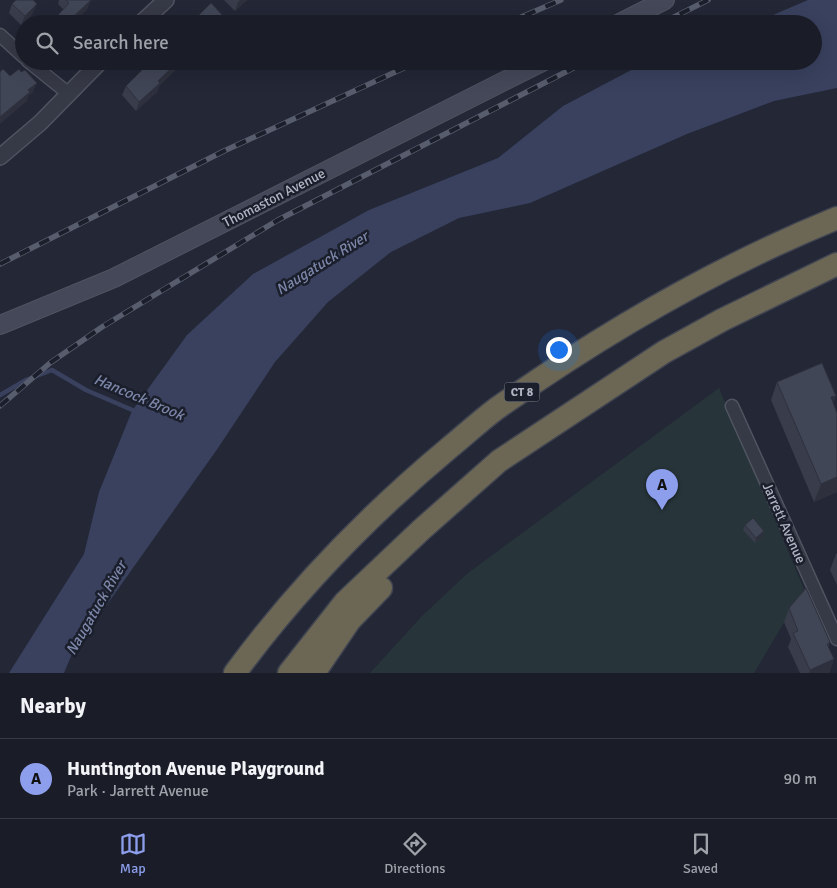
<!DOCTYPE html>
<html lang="en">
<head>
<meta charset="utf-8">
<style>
	:root { --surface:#1a1d28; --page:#272a34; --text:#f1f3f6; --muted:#9fa2a8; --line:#383b45; --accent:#8c9eec }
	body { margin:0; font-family:Signika,sans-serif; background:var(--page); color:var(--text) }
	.you { position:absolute; left:558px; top:349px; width:18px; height:18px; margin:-12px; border:4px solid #fff; border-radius:50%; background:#1a73e8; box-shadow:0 0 0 8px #1a73e833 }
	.badge { display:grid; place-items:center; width:32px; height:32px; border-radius:50%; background:var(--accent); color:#111; font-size:16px; font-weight:700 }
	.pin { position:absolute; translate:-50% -41px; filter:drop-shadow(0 1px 2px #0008) }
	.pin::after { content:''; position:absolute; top:26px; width:18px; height:15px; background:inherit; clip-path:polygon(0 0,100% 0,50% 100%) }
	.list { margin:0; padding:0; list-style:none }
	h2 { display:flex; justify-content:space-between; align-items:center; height:65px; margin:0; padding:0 20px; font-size:21px }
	h2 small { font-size:16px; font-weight:400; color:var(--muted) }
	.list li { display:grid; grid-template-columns:32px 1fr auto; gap:15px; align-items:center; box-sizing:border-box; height:80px; padding:0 20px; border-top:1px solid var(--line) }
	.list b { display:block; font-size:19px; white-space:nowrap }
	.list p { margin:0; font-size:16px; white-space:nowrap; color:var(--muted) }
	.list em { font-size:16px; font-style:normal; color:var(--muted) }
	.icon { flex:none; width:28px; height:28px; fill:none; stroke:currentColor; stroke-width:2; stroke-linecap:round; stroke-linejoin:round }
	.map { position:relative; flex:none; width:837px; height:673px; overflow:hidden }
	.search { position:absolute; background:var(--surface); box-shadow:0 5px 20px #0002; left:15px; right:15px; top:15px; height:55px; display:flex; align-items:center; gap:12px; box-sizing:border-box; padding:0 18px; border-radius:28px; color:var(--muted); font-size:19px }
	.sheet { height:145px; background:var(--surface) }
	nav { display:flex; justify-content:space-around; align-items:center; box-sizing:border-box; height:70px; border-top:1px solid var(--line); background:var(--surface); font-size:14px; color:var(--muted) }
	nav a { display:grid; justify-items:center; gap:2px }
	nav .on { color:var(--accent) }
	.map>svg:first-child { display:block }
	.green { fill:#27353a }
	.water { fill:#39415e }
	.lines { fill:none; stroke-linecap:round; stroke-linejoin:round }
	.stream { stroke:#39415e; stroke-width:4.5 }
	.minor-casing { stroke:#505461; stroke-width:15 }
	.tertiary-casing { stroke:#505461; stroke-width:18 }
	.secondary-casing { stroke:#505461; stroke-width:20 }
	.motorway-casing { stroke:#404451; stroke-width:25 }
	.minor { stroke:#363946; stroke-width:12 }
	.tertiary { stroke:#363946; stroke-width:15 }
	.secondary { stroke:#444859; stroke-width:18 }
	.motorway { stroke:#6c6754; stroke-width:22 }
	.rail-casing { stroke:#585d6d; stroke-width:5.5 }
	.rail { stroke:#1b1f2b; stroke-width:4; stroke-dasharray:11; stroke-linecap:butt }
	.wall { fill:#383c4b }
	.shaded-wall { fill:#2e313d }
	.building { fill:#414657; stroke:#2e313d }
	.labels { text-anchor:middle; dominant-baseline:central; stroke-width:5; stroke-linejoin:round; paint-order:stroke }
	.shield { fill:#1b1f2b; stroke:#838795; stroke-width:1 }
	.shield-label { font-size:12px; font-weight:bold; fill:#b0b4c3 }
	.street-label { font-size:14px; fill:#b0b4c3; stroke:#1b1f2b }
	.water-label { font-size:15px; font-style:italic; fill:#7c86a9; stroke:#1b1f2b }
</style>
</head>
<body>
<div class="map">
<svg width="837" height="673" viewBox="0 0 837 673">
	<rect width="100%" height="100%" fill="#232736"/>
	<!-- green -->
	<path class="green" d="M719 388 804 589 754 673H370L422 616 468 573Z"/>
	<!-- water -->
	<path class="water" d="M808 0H837V88L774 101 687 134 530 203 459 218 391 252 328 302 275 362 218 448 72 654 64 673H9L84 554 99 492 132 411 187 335 253 274 369 210 498 158 563 106 635 68 653 61H813V24H752Z"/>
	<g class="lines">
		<!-- stream -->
		<path class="stream" d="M0 395 26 380 52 370 86 390 137 412"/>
		<defs>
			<path id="minor" d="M0 35 24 57
				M28 61 69 94
				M732 406 837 639"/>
			<path id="tertiary" d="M140 24 166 0
				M0 157 40 123 101 61"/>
			<path id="secondary" d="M618 24 665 0
				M0 325 114 278 544 61"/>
			<path id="motorway" d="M235 673C296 590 370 514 449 448 465 435 480 421 496 409 602 334 717 267 837 218
				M289 673 345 602 421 530 499 461 664 352 722 320 837 264
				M314 673 350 620 381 588"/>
		</defs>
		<!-- minor casing -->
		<use href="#minor" class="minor-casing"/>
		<!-- tertiary casing -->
		<use href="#tertiary" class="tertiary-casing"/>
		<!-- secondary casing -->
		<use href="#secondary" class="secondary-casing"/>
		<!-- motorway casing -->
		<use href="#motorway" class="motorway-casing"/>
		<!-- minor -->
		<use href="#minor" class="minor"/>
		<!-- tertiary -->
		<use href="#tertiary" class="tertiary"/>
		<!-- secondary -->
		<use href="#secondary" class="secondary"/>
		<!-- motorway -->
		<use href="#motorway" class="motorway"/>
		<defs>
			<path id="rail" d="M505 24 561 0
				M660 24 708 0
				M0 264 224 151 419 61
				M0 406 50 363 102 327 278 220 587 61"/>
		</defs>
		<!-- rail casing -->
		<use href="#rail" class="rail-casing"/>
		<!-- rail -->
		<use href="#rail" class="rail"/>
	</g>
	<!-- wall -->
	<path class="wall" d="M59 0H91L87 9 75 21 58 4Z
		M224 0H247L235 11Z
		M12 4 33 13 21 25 9 13Z
		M151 61H185L159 86 157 92 136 111 122 95 126 86Z
		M777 382 836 396 833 403 837 492 814 502 771 400Z
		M745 525 763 536 755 543 743 530Z
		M837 553V585L830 570 836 554Z
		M789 608 830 642 828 647 834 659 829 673H800L788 647 791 639 784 622Z"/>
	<!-- shaded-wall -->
	<path class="shaded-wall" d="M91 0 87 9 72 24V18Z
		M240 0H247L235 11 238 2Z
		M37 4 33 13 21 25 25 16Z
		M225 18 223 24H218Z
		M179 61H185L159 86 157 92 136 111 139 102 158 81Z
		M37 83 33 92 28 96 27 101 0 124V117L28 90Z
		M836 396 829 413 831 397Z
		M837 477V492L814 502 821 484Z
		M764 531 763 536 755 543 756 538Z
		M834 659 829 673H809L810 670Z"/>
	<!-- building -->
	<path class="building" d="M16 0H33L37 4 25 16 12 4Z
		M66 0H91L72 18 78 24H50L69 3Z
		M211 3 225 18 218 24H190Z
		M151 61H179L158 81 160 83 139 102 126 86Z
		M3 69 10 76 19 69 21 72 25 70 37 83 28 90 30 92 0 117V72Z
		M822 363 836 396 831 397 837 413V477L821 484 777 382Z
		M753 518 764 531 756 538 745 525Z
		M806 588 830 642 827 644 834 659 810 670 793 633 798 631 789 608Z"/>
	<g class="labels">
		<!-- shield labels -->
		<rect class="shield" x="504.5" y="382.5" width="35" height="19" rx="4"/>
		<g class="shield-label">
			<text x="522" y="392">CT 8</text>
		</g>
		<!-- street labels -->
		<g class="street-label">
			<text transform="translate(274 198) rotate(-27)">Thomaston Avenue</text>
			<text transform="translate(784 523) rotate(66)">Jarrett Avenue</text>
		</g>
		<!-- water labels -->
		<g class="water-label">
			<text transform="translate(322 263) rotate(-32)">Naugatuck River</text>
			<text transform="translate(139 397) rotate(23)">Hancock Brook</text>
			<text transform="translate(96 608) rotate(-60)">Naugatuck River</text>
		</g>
	</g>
</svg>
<div class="you"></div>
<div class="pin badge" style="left:662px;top:510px">A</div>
<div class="search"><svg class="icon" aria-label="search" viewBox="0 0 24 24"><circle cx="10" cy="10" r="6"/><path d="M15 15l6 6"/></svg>Search here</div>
</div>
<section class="sheet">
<h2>Nearby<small></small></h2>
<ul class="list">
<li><span class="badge">A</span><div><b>Huntington Avenue Playground</b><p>Park · Jarrett Avenue</p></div><em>90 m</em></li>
</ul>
</section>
<nav>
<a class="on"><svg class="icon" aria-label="map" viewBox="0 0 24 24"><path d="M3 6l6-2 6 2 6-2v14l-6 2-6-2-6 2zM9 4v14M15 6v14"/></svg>Map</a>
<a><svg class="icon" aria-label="directions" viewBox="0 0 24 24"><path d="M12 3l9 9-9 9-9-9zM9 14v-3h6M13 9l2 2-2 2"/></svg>Directions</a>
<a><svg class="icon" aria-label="saved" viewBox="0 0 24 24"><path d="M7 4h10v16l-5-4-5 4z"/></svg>Saved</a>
</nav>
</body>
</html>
